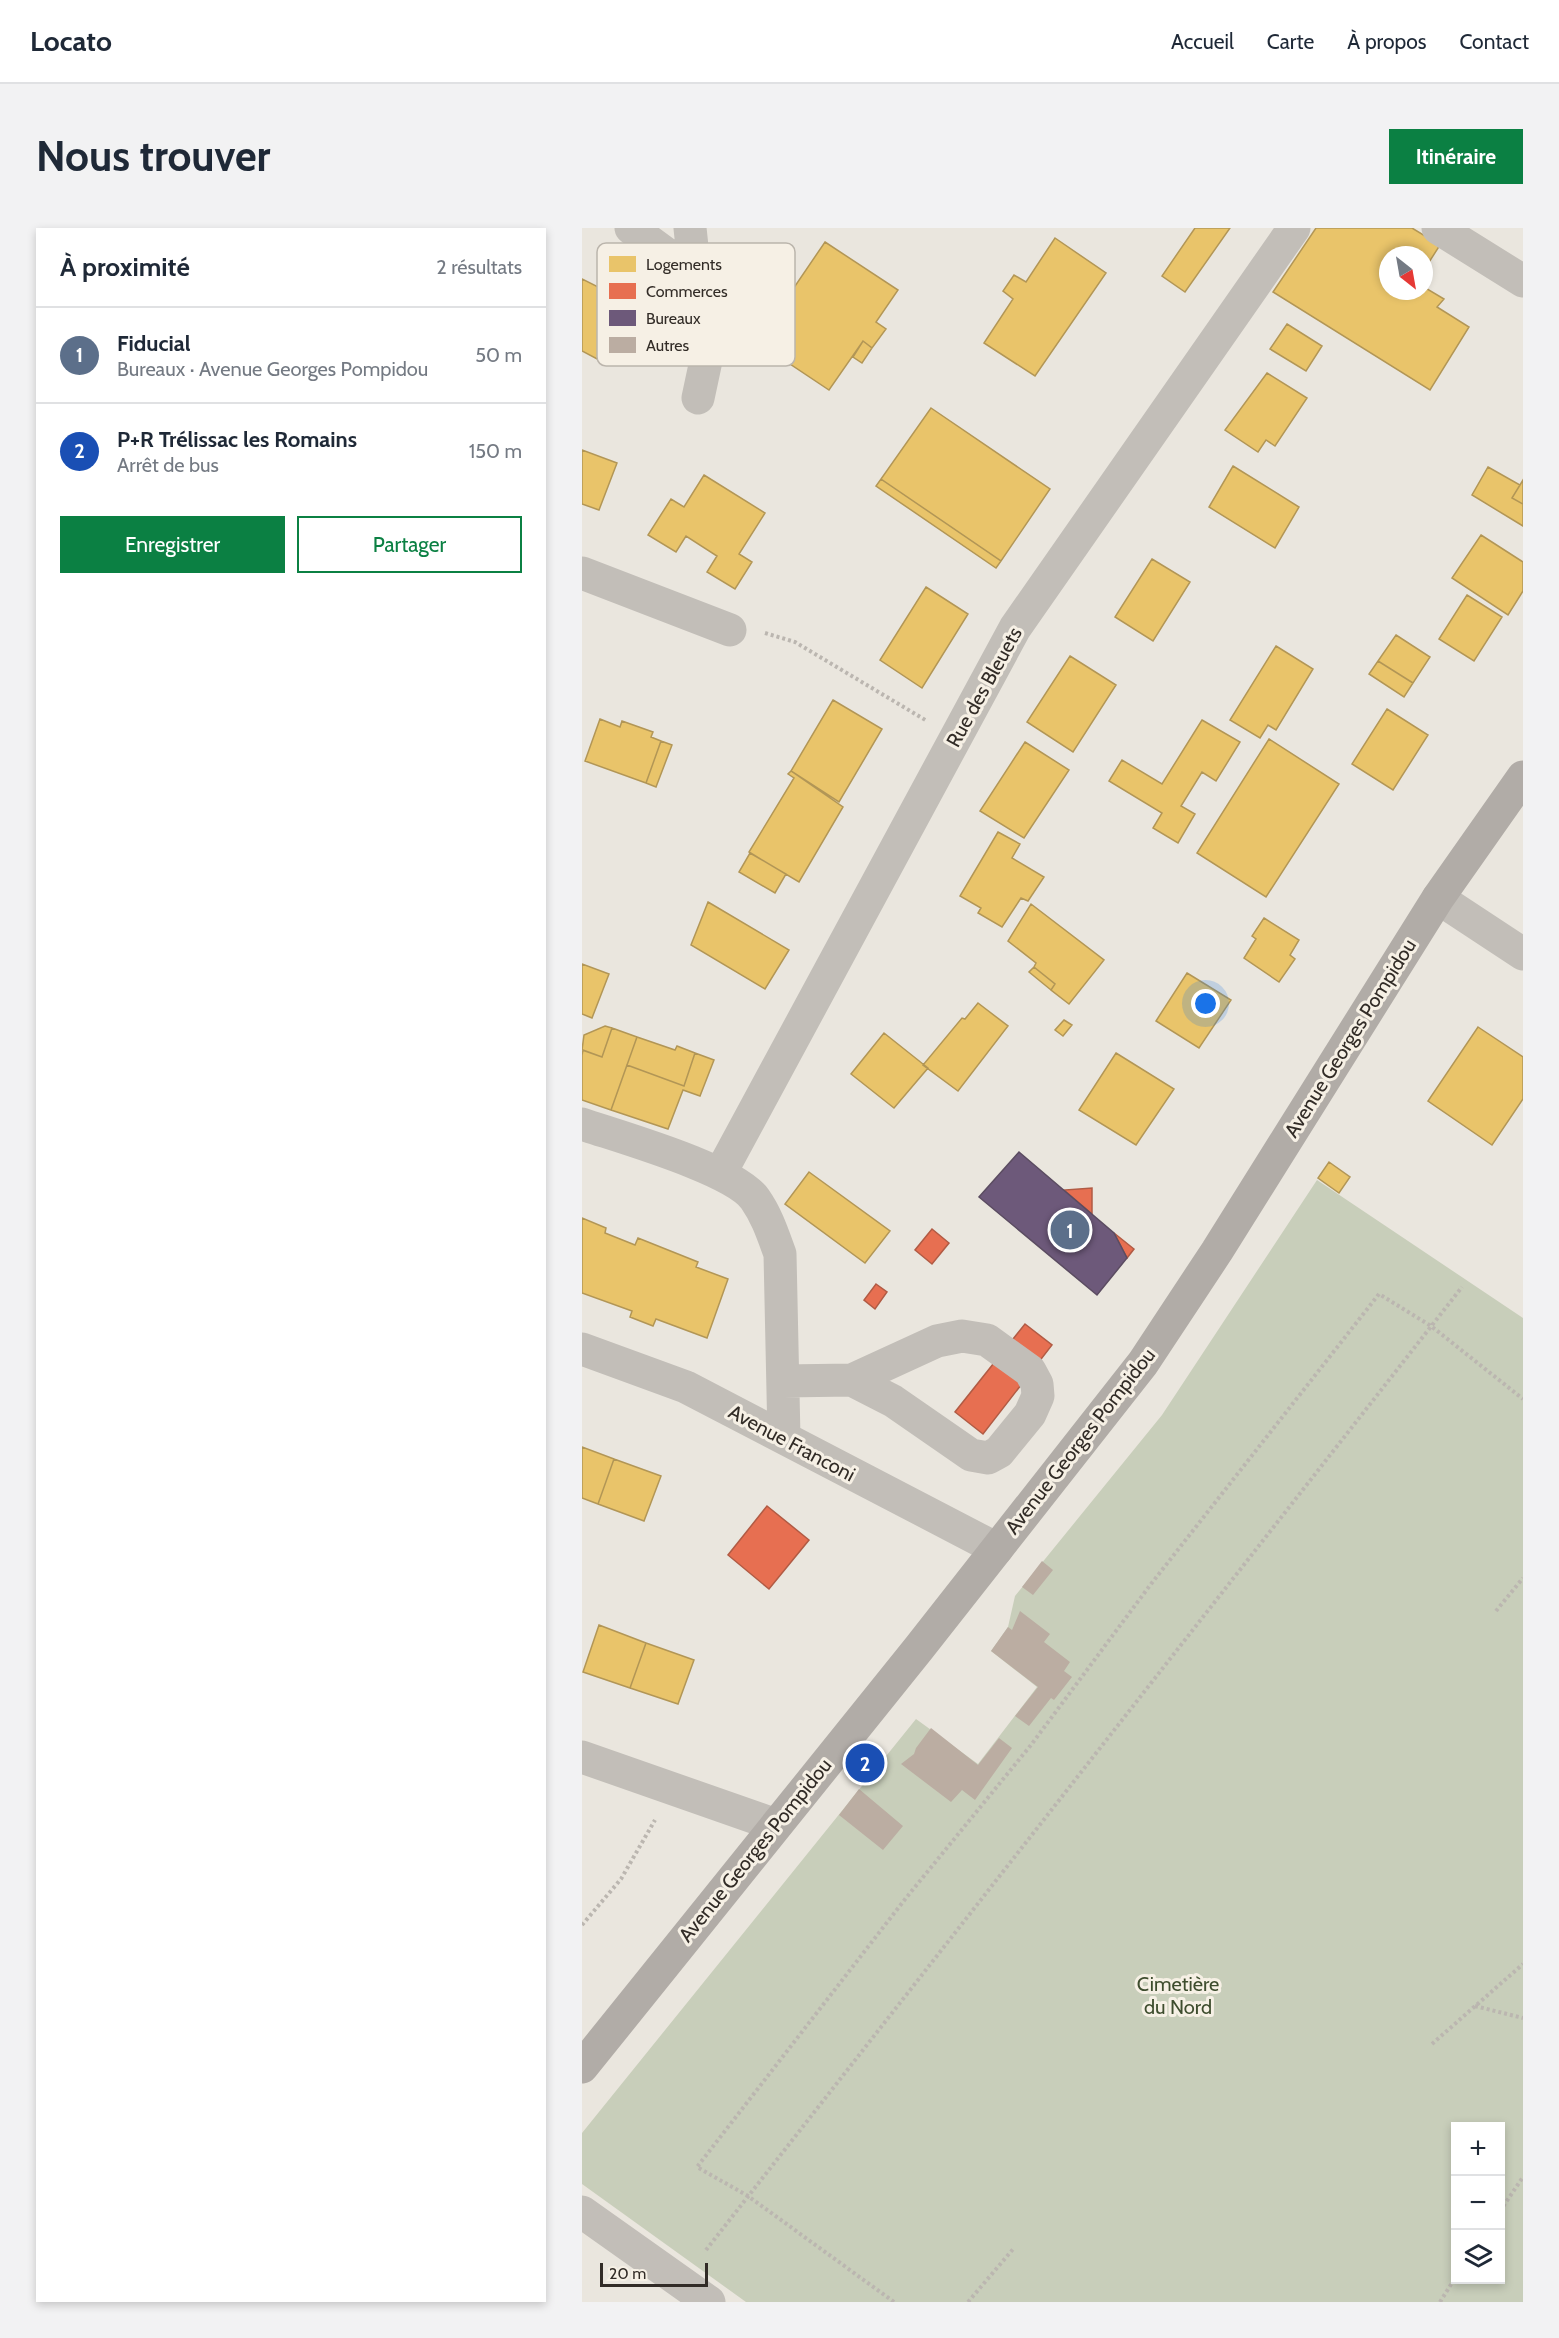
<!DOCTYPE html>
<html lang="fr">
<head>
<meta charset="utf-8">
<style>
	:root { --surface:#fff; --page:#f2f2f3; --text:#1f2937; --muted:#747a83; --line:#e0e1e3; --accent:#0b8043 }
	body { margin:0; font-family:Cabin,sans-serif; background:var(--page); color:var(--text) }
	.controls { position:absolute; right:18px; bottom:18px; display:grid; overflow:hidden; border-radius:0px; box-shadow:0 3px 9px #0003 }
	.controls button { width:54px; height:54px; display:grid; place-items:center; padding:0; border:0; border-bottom:2px solid var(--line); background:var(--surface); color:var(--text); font:30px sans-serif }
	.compass { position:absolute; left:797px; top:18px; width:54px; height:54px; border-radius:50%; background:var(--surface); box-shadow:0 3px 9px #0003; rotate:149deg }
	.scale { position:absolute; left:18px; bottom:15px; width:108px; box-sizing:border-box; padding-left:6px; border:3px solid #322c27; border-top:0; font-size:16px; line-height:21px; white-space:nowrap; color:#322c27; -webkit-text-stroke:4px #f6f0e5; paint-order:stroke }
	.you { position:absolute; left:624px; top:776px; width:21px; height:21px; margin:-15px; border:4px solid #fff; border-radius:50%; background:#1a73e8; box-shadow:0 0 0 9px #1a73e833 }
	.badge { display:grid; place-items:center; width:39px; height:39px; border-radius:50%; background:var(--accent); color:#fff; font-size:20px; font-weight:700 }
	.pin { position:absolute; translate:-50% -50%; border:3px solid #fff; box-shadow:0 2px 6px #0006 }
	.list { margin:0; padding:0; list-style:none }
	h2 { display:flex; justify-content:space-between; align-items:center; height:78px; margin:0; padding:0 24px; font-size:26px }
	h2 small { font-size:20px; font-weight:400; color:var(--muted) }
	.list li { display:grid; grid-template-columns:39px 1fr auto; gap:18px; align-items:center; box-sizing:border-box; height:96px; padding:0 24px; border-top:2px solid var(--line) }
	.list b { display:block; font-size:22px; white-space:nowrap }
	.list p { margin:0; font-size:20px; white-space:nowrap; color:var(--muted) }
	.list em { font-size:20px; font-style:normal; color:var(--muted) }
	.actions { display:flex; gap:12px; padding:18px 24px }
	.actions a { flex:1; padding:14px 0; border:2px solid var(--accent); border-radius:0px; text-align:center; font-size:21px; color:var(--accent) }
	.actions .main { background:var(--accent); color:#fff }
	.icon { flex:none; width:33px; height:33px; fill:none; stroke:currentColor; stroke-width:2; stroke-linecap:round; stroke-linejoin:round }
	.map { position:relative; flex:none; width:941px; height:2074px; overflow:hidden; border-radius:0px }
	header { display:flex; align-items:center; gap:36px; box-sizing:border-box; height:84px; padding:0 30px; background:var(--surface); border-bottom:2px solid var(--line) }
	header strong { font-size:28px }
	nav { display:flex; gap:33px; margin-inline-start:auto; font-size:21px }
	.intro { display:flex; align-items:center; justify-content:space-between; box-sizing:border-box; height:144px; padding:0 36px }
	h1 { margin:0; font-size:42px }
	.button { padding:15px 27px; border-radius:0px; background:var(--accent); color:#fff; font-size:21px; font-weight:700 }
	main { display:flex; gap:36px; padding:0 36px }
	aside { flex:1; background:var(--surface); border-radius:0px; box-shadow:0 3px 9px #0003 }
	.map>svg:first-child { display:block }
	.green { fill:#c8ceba; fill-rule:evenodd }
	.homes { fill:#e9c46a; stroke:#b29656; stroke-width:1.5 }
	.shops { fill:#e76f51; stroke:#b15b44; stroke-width:1.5 }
	.offices { fill:#6d597a; stroke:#5b4c61; stroke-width:1.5 }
	.building { fill:#bbada2 }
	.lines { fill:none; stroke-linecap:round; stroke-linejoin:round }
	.path { stroke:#bbb6b0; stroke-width:4; stroke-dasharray:3 3; stroke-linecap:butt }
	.minor { stroke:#c2beb8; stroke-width:33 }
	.major { stroke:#b1aca7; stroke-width:33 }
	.labels { text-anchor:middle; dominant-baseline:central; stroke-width:6; stroke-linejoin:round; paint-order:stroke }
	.street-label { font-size:20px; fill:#322c27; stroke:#f6f0e5 }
	.park-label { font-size:20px; fill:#3e4d2e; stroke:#f6f0e5 }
	.key { fill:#f6f0e5; stroke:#bbb5ac; stroke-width:1.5 }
	.key-label { font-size:16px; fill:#322c27 }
</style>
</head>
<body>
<header>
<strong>Locato</strong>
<nav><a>Accueil</a><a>Carte</a><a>À propos</a><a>Contact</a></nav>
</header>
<div class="intro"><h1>Nous trouver</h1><a class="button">Itinéraire</a></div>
<main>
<aside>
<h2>À proximité<small>2 résultats</small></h2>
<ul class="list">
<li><span class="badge" style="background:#5c6f8a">1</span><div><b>Fiducial</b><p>Bureaux · Avenue Georges Pompidou</p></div><em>50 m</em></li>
<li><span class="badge" style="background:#1a4fb4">2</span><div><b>P+R Trélissac les Romains</b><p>Arrêt de bus</p></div><em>150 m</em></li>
</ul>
<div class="actions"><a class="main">Enregistrer</a><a>Partager</a></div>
</aside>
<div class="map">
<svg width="941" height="2074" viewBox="0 0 941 2074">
	<rect width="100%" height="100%" fill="#eae6de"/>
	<!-- green -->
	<path class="green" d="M735 952 941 1090V2074H164L0 1956V1905L334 1491 396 1536 455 1459 409 1423 426 1399 433 1368 580 1187ZM873 1898H918V2052H873Z"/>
	<!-- homes -->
	<path class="homes" d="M613 0H648L603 64 580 48Z
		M734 0H830L858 17 842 42V27H806V63H842V59L862 71 855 79 887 99 848 162 691 64Z
		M473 10 524 45 453 148 402 115 431 71 421 63 432 47 444 54Z
		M243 14 316 62 294 94 304 101 290 120 281 113 247 162 175 114Z
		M0 51 48 75 41 88 49 92 34 124 23 119 17 132 0 123Z
		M705 96 740 118 724 143 688 121Z
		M281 113 290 120 280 135 271 129Z
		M685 145 725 170 693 218 684 212 676 224 643 202Z
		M349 180 468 261 419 333 299 251Z
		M0 222 35 235 17 282 0 276Z
		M651 238 717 279 693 320 627 279Z
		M906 239 938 257 930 270 941 276V298L890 267Z
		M122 247 183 285 157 326 170 334 153 361 125 344 135 328 104 308 94 324 66 307 89 271 102 279Z
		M299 251 419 333 414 340 294 258Z
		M941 252V276L930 270Z
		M899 307 941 334V363L926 387 870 350Z
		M570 331 608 354 571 413 533 389Z
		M344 359 386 386 340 460 298 432Z
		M885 367 920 389 892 433 857 411Z
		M814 407 848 429 831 455 796 433Z
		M694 418 731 441 694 502 686 497 678 510 648 492Z
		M488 428 534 457 491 524 445 494Z
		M796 433 831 455 822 469 787 446Z
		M251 472 300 501 257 574 209 543Z
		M805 481 846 507 811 562 770 536Z
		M18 491 38 499 40 493 71 504 69 509 79 513 64 555 3 533Z
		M620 492 658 514 634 553 620 544 599 578 613 586 596 615 571 600 580 585 527 553 540 532 580 556Z
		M687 511 757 556 684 669 615 625Z
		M79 513 90 517 74 559 64 555Z
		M443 514 487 542 442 610 398 583Z
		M209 543 261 579 217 654 167 624 212 550 206 546Z
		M416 604 438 616 430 630 462 649 446 673 439 670 420 699 396 685 399 680 378 668Z
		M168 625 204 646 193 665 157 644Z
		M126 674 207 722 183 761 109 717Z
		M449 676 522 732 487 776 469 762 473 756 452 739 454 735 426 713Z
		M682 690 717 712 708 727 713 731 697 754 662 730 674 711 670 708Z
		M0 736 27 746 10 790 0 786Z
		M452 739 473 756 469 762 447 744Z
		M605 745 649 772 617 820 574 793Z
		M396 775 426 798 376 863 341 837 380 790 383 791Z
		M482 792 490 797 481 808 473 802Z
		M23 798 30 800 20 829 0 822 2 807Z
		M896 799 941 829V871L910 917 846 873Z
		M30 800 55 809 29 882 0 872V827L1 822 20 829Z
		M302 805 346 840 312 880 269 846Z
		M55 809 93 822 95 818 113 825 102 858 45 837Z
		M113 825 132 832 118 868 101 862 86 901 29 882 45 837 102 858Z
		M534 825 592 861 554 917 497 882Z
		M747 934 768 949 757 965 736 950Z
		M227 944 308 1003 283 1035 203 976Z
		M0 990 24 1000 23 1005 53 1017 56 1010 116 1034 114 1039 146 1051 125 1110 74 1091 71 1098 48 1089 50 1083 0 1065Z
		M0 1219 32 1231 16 1276 0 1270Z
		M32 1231 79 1248 62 1293 16 1276Z
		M17 1397 64 1415 48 1460 1 1444Z
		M64 1415 112 1432 96 1476 48 1460Z"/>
	<!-- shops -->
	<path class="shops" d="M510 960V986L482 962Z
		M350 1001 367 1015 350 1036 333 1022Z
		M532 1005 552 1021 545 1030Z
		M294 1056 305 1064 293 1081 282 1072Z
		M443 1096 470 1117 401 1206 373 1184Z
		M185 1278 227 1312 187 1361 146 1327Z"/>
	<!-- offices -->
	<path class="offices" d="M437 924 532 1005 545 1030 515 1067 397 969Z"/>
	<!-- building -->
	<path class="building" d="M460 1333 471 1342 451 1367 440 1359Z
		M438 1383 468 1406 462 1414 488 1434 482 1443 490 1449 472 1472 469 1470 447 1498 433 1488 456 1459 409 1423 426 1399 430 1402Z
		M349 1500 396 1537 417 1510 430 1520 393 1572 380 1562 369 1574 319 1536 332 1526 334 1520Z
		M277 1561 321 1598 301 1622 257 1587Z"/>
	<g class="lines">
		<!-- path -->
		<path class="path" d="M183 405 213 414 345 493
			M914 1383 941 1350
			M0 1697 39 1651 73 1592
			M893 1778 941 1790
			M850 1816 941 1736
			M918 1983 941 1949
			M124 2022 880 1059
			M312 2074 166 1968 115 1939 324 1670 449 1517 569 1356 797 1066 849 1098 941 1171
			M386 2074 432 2020
			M858 2074 873 2050"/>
		<!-- minor -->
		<path class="minor" d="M49 0 113 47
			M108 0 113 47 129 109 116 170
			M856 0 941 53
			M0 345 148 402
			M856 670 941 726
			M0 896C38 909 152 941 173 971 185 988 191 1007 198 1026L202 1210
			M138 946 433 400 712 0
			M0 1121 104 1159 415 1321
			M201 1153 270 1152 355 1113 380 1108 405 1112 448 1143 455 1156 456 1168 448 1186 417 1224 406 1230 389 1227 311 1173 270 1152
			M0 1529 194 1597
			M0 1984 127 2074"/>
		<!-- major -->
		<path class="major" d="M0 1839 337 1420 561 1135 635 1023 856 670 941 549"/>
	</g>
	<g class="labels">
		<!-- street labels -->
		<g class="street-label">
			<text transform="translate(402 459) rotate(-61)">Rue des Bleuets</text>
			<text transform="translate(768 810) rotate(-58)">Avenue Georges Pompidou</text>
			<text transform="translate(498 1213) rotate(-52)">Avenue Georges Pompidou</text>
			<text transform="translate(210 1215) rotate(28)">Avenue Franconi</text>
			<text transform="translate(173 1622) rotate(-51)">Avenue Georges Pompidou</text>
		</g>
		<!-- park labels -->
		<g class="park-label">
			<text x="596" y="1756">Cimetière<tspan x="596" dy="23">du Nord</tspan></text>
		</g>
	</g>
	<!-- legend -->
	<rect x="15" y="15" width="198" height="123" rx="9" class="key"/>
	<rect x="27" y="28" width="27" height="16" fill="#e9c46a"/>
	<rect x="27" y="55" width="27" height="16" fill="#e76f51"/>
	<rect x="27" y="82" width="27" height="16" fill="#6d597a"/>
	<rect x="27" y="109" width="27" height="16" fill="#bbada2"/>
	<g class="key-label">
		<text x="64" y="42">Logements</text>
		<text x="64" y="69">Commerces</text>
		<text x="64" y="96">Bureaux</text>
		<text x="64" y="123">Autres</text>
	</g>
</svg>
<div class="controls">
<button>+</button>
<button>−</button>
<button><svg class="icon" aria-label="layers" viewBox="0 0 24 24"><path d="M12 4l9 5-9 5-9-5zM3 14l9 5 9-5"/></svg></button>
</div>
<svg class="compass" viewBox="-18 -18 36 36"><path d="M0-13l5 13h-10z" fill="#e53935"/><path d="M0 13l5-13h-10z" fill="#747a83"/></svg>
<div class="scale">20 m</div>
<div class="you"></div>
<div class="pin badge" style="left:488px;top:1002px;background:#5c6f8a">1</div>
<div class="pin badge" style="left:283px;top:1535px;background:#1a4fb4">2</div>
</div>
</main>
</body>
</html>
